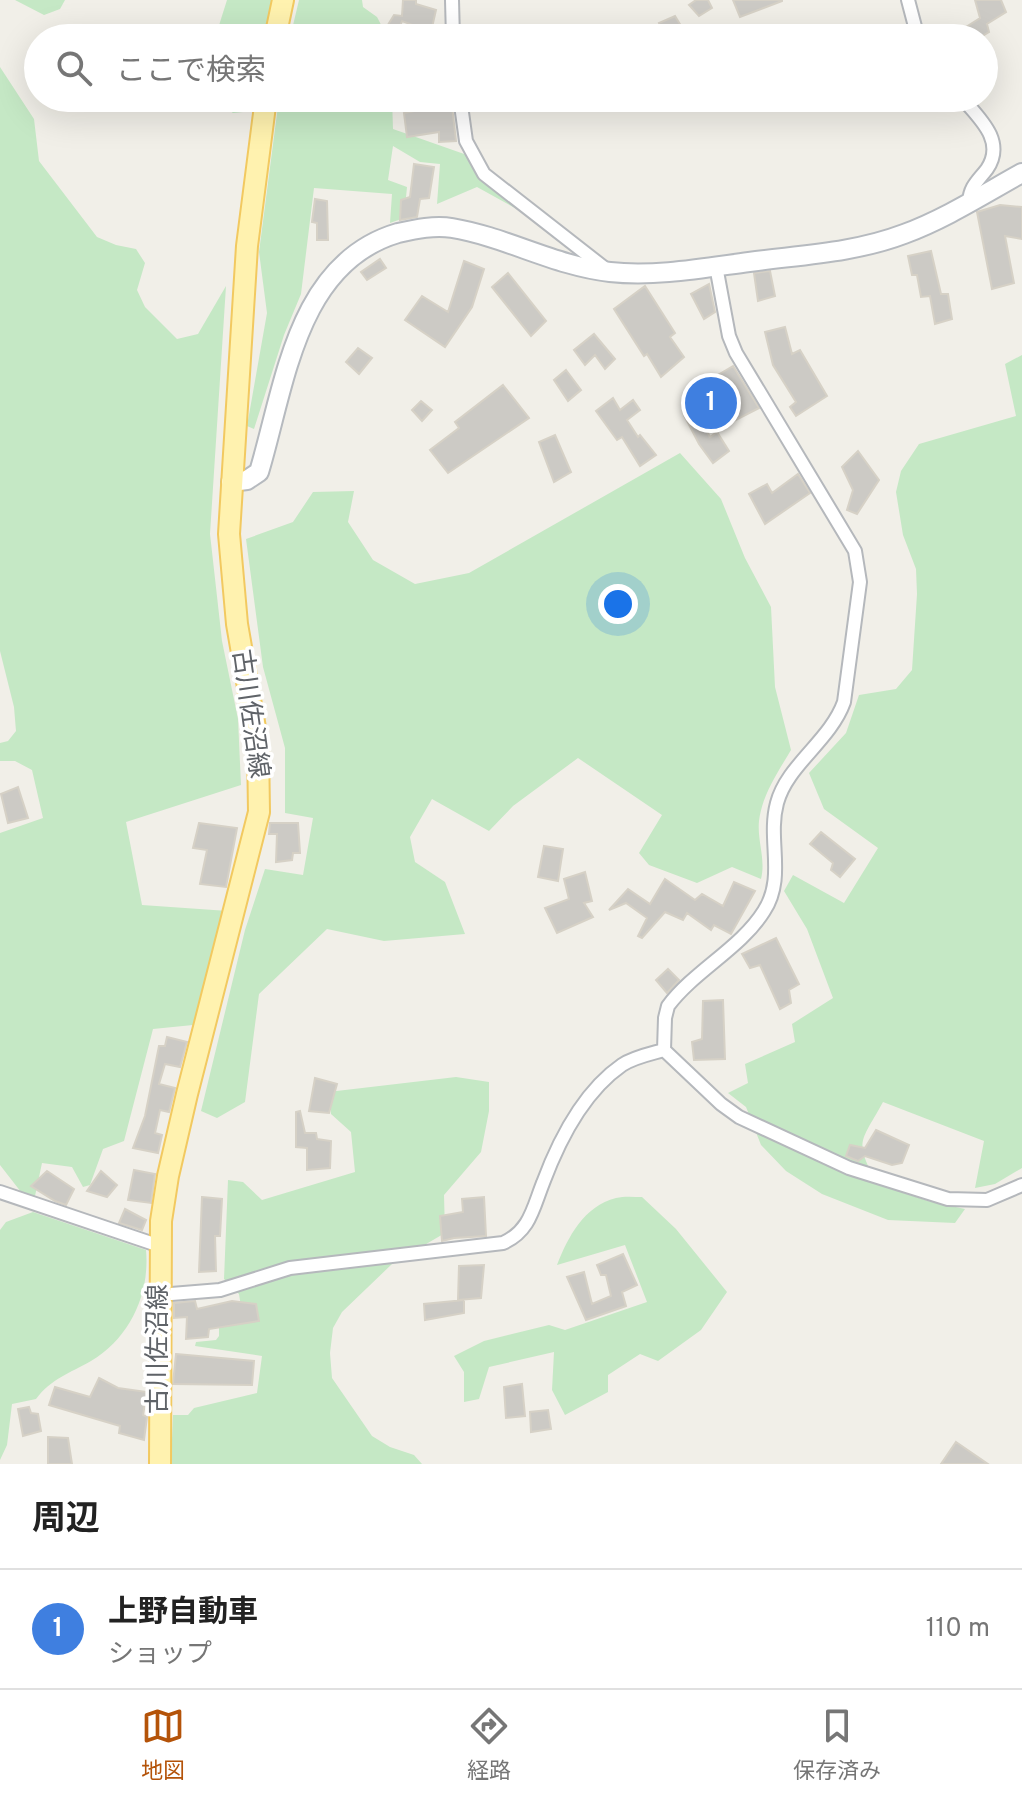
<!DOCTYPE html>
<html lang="ja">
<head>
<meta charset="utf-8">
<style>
	:root { --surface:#fff; --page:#f6f6f6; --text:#222; --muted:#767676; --line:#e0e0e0; --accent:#b45309 }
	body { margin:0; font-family:Overpass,"Noto Sans JP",sans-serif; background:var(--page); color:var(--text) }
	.you { position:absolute; left:618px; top:604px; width:28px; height:28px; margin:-20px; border:6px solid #fff; border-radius:50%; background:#1a73e8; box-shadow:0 0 0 12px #1a73e833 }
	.badge { display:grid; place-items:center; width:52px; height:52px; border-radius:50%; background:var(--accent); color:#fff; font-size:26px; font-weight:700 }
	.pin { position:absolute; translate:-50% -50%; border:4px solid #fff; box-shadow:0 2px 8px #0006 }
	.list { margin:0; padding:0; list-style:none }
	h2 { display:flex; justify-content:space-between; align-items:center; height:104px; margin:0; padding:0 32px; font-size:34px }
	h2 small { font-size:26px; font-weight:400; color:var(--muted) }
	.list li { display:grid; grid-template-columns:52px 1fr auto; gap:24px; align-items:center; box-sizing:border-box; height:120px; padding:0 32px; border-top:2px solid var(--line) }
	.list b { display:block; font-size:30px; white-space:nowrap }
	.list p { margin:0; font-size:26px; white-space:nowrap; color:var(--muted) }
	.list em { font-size:26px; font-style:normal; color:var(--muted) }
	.icon { flex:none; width:44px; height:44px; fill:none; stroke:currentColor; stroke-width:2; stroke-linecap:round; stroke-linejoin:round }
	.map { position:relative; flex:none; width:1022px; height:1464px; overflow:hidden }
	.search { position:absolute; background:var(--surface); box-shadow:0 8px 32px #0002; left:24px; right:24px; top:24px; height:88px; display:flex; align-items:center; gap:20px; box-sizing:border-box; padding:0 28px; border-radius:44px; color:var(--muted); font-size:30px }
	.sheet { height:224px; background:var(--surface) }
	nav { display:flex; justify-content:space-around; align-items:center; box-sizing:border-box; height:112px; border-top:2px solid var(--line); background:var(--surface); font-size:22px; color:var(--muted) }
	nav a { display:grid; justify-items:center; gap:4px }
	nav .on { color:var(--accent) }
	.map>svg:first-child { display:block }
	.green { fill:#c5e8c5 }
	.building { fill:#cccac5; stroke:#d6d1c6; stroke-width:2 }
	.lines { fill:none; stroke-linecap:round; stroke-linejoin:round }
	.street-casing { stroke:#b5b8bc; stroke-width:16 }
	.secondary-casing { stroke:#b6babf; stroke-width:22 }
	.primary-casing { stroke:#f2c960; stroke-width:24 }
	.street { stroke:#fff; stroke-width:12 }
	.secondary { stroke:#fff; stroke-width:18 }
	.primary { stroke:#fff2af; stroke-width:20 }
	.labels { text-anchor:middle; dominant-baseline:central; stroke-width:7; stroke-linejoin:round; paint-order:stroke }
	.street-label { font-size:26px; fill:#5f6368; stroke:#fff }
</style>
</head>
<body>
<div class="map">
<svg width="1022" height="1464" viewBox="0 0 1022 1464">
	<rect width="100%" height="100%" fill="#f1efe8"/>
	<!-- green -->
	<path class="green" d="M15 0H65L60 9 44 15Z
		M227 0H274L266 38H215Z
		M299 0H362L363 7 377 17 388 38H290Z
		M0 67 34 119 39 161 97 237 116 245 136 249 145 263 137 290 145 307 177 339 198 334 226 286 210 534 222 641 238 719 241 785 126 822 142 905 228 911 193 1025 153 1029 124 1141 103 1149 90 1185 83 1187 72 1167 42 1163 35 1196 21 1192 0 1165V833L43 818 32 770 15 761H0V743L8 741 16 731 14 707 0 651Z
		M213 98H255L253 111 233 113Z
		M279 98H392L393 129 467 155 481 177 531 217 477 187 437 204 440 164 420 162 393 146 388 180 407 187 404 218 390 223 392 194 314 188 301 294 284 335 254 429 247 426 267 313 259 252Z
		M1022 355V1168L995 1184 975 1188 984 1141 883 1102C860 1144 854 1140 877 1184L928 1201 965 1209 955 1223 888 1220 822 1194 786 1171 761 1145 746 1107 728 1093 748 1083 745 1064 795 1042 792 1024 833 998 807 929 784 891 793 875 844 903 878 848 824 809 809 773 846 733 859 695 896 689 912 670 917 594 916 569 903 535 896 492 901 471 919 444 1016 416 1005 364Z
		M680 453 721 499 745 558 771 607 775 687 791 750C778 772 762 795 759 821 757 841 766 859 761 879L732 867 697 883 649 865 639 853 662 815 578 758 513 806 489 831 432 799 410 837 415 862 445 882 465 934 384 941 327 929 259 994 245 1102 217 1118 201 1111 245 930 265 869 303 875 313 818 285 813V748L263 667 246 539 293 522 313 492 354 491 348 522 373 560 415 584 469 573Z
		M456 1077 489 1082V1111L481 1152 444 1195 445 1233 392 1264 342 1312 333 1328 330 1353 332 1378 372 1436 390 1447 414 1455 422 1464H171L173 1415H188L194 1408 257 1393 262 1356 195 1346 196 1342 216 1340 219 1336V1324L243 1319 239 1294 224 1279 228 1180 243 1182 262 1200 355 1172 351 1132 331 1114 328 1092Z
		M642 1197 676 1229 727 1292 701 1330 658 1361 640 1354 608 1375V1392L565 1415 552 1390 554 1352 489 1367 479 1399 464 1402V1372L454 1356 484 1341 549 1325 565 1330 647 1302 625 1245 557 1265C568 1237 584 1206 616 1198 624 1196 634 1197 642 1197Z
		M33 1212 146 1250C150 1294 130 1338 91 1361 70 1373 51 1379 36 1399L12 1404 7 1445 0 1460V1230L6 1222Z"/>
	<!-- building -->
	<path class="building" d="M403 0H416V4L436 10 431 32 402 21 397 33 386 28 394 15 402 16Z
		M696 0H708L712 8 699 16 689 5Z
		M733 0H782V1L740 17Z
		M975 0H1001L1006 12 987 24 989 32 979 38H949L980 18Z
		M675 16 686 34 666 38 659 23Z
		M429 98H448L449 107 452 106 456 141 439 142V132L407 137 404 113 430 108Z
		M414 164 434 167 429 198 420 199 417 217 400 220 401 200 410 197Z
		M315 199 327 201 328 240H317V223L312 222Z
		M1000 205 1022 207V239L1005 236 1014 283 992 289 977 212Z
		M931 251 941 294H948L952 319 935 324 930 296 921 297 917 275H912L908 256Z
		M380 259 386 268 367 280 361 272Z
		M464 261 484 269 472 307 445 347 405 320 422 296 448 312Z
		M770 271 775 296 758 301 754 273Z
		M508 273 546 321 531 336 492 287Z
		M709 284 715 312 704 319 691 294Z
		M645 286 675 333 670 337 684 357 661 377 647 354 644 356 614 309Z
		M785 327 792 354 800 350 827 396 796 416 790 407 796 402 773 365 765 332Z
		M594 334 615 359 605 369 595 355 585 365 574 350Z
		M358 348 372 358 359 374 346 362Z
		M733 366 759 408 734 421 711 379Z
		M566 370 581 390 568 401 554 380Z
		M503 385 529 418 448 473 430 450 459 428 455 422Z
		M613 398 620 410 633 400 640 410 627 420 638 437 640 435 656 455 640 466 622 437 617 440 596 411Z
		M421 401 432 410 422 421 412 410Z
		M694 408 710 437 717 432 729 451 713 463 699 444 684 415Z
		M555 435 571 472 554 482 539 442Z
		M858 451 879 480 857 514 847 510 853 490 842 467Z
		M798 474 810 493 765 524 749 494 767 484 772 493Z
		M18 787 28 818 8 823 1 794Z
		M199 823 237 828 226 887 200 884 207 850 193 848Z
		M270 823H298L300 853H293L292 860 276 862 277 834H269Z
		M821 832 855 859 840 877 831 870 833 863 810 844Z
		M544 846 563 849 558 881 538 877Z
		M585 872 592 901 584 903 593 917 557 933 545 908 569 899 564 879Z
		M665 879 695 900 702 894 723 906 734 882 755 891 731 934 714 925 711 930 687 913 683 920 665 912 642 938 638 936 647 918 626 903 609 910 628 889 650 904Z
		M776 938 799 984 789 990 791 1003 780 1009 760 965 750 968 742 954Z
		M668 969 679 980 667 993 656 980Z
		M723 1000 725 1059 694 1060 692 1042 702 1039 703 1001Z
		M167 1037 187 1042 180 1067 165 1064 159 1084 175 1088 169 1112 160 1110 155 1133 162 1135 158 1153 133 1148 145 1116 159 1046H165Z
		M315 1078 337 1084 329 1113 309 1111Z
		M300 1111 305 1133H316L317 1139 331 1141 330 1168 307 1170V1148L296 1147V1112Z
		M876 1130 909 1145 902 1163 892 1165 865 1156 858 1161 846 1156 850 1145 865 1148Z
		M134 1170 155 1174 151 1203 128 1200Z
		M47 1171 74 1189 66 1205 55 1201 31 1186Z
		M101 1171 117 1185 107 1197 87 1191Z
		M202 1197 222 1199 220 1236H215L216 1271 199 1272Z
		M484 1197 486 1236 454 1238 442 1241 440 1216 463 1212 462 1199Z
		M125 1209 146 1220 142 1230 119 1223Z
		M623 1254 637 1285 622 1292 626 1306 586 1320 567 1277 584 1272 592 1304 611 1296 606 1275H601L597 1265Z
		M484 1265 481 1298 458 1300 459 1266Z
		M464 1300V1313L425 1320 424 1304Z
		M195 1301 197 1309 232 1301 256 1304 259 1321 209 1329 208 1337 186 1339 187 1317 174 1318V1303Z
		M176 1354 254 1361 252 1385 173 1384Z
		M99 1378 118 1388 147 1392 143 1415 147 1417 144 1440 119 1433 120 1426 49 1405 55 1387 90 1397Z
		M522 1384 525 1416 506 1418 504 1387Z
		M29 1407 31 1413 38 1414 41 1431 23 1436 18 1409Z
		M548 1410 551 1429 531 1432 530 1412Z
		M48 1437 68 1438 72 1464H48Z
		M956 1442 988 1464H941Z"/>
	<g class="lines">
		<defs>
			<path id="street" d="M452 0 453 38
				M908 0 918 38
				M460 98 466 141 484 174 607 270
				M962 98C979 118 1006 141 987 169 978 181 970 186 969 202
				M716 266 729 336 736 353 855 551 860 582 844 702C830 741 787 765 777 803 767 840 786 877 764 911 741 948 694 971 668 1006L665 1018 664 1050 721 1104 739 1117 849 1168 948 1199 987 1200 1022 1185
				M0 1192 160 1246
				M159 1295 220 1290 290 1268 503 1243C530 1231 533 1208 543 1183 559 1140 583 1092 622 1065 634 1057 650 1054 664 1050"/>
			<path id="secondary" d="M231 482 247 480 259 472C285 386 296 263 398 233 416 229 435 225 452 228 506 237 555 266 610 272 655 277 704 268 749 262 800 255 854 253 904 234 945 219 984 194 1022 173"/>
			<path id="primary" d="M275 38 283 0
				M160 1464 161 1221 168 1176 187 1094 259 812 258 745 237 624 229 534 247 246 266 98"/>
		</defs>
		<!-- street casing -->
		<use href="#street" class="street-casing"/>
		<!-- secondary casing -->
		<use href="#secondary" class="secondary-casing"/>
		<!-- primary casing -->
		<use href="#primary" class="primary-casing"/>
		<!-- street -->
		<use href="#street" class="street"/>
		<!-- secondary -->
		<use href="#secondary" class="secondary"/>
		<!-- primary -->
		<use href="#primary" class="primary"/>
	</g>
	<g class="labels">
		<!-- street labels -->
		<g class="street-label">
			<text transform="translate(249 714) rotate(82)">古川佐沼線</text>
			<text transform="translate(159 1349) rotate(-90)">古川佐沼線</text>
		</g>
	</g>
</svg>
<div class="you"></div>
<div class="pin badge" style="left:711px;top:403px;background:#3f7fe0">1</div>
<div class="search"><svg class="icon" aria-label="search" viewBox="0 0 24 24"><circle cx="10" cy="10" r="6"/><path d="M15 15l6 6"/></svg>ここで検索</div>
</div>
<section class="sheet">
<h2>周辺<small></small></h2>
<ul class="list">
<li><span class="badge" style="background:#3f7fe0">1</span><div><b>上野自動車</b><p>ショップ</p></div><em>110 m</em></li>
</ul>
</section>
<nav>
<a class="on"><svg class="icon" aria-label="map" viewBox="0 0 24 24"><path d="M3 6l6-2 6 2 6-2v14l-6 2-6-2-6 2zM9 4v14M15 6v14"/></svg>地図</a>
<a><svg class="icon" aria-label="directions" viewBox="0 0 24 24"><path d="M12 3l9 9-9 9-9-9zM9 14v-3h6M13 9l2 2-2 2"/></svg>経路</a>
<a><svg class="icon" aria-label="saved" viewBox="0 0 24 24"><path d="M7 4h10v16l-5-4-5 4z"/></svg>保存済み</a>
</nav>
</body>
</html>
